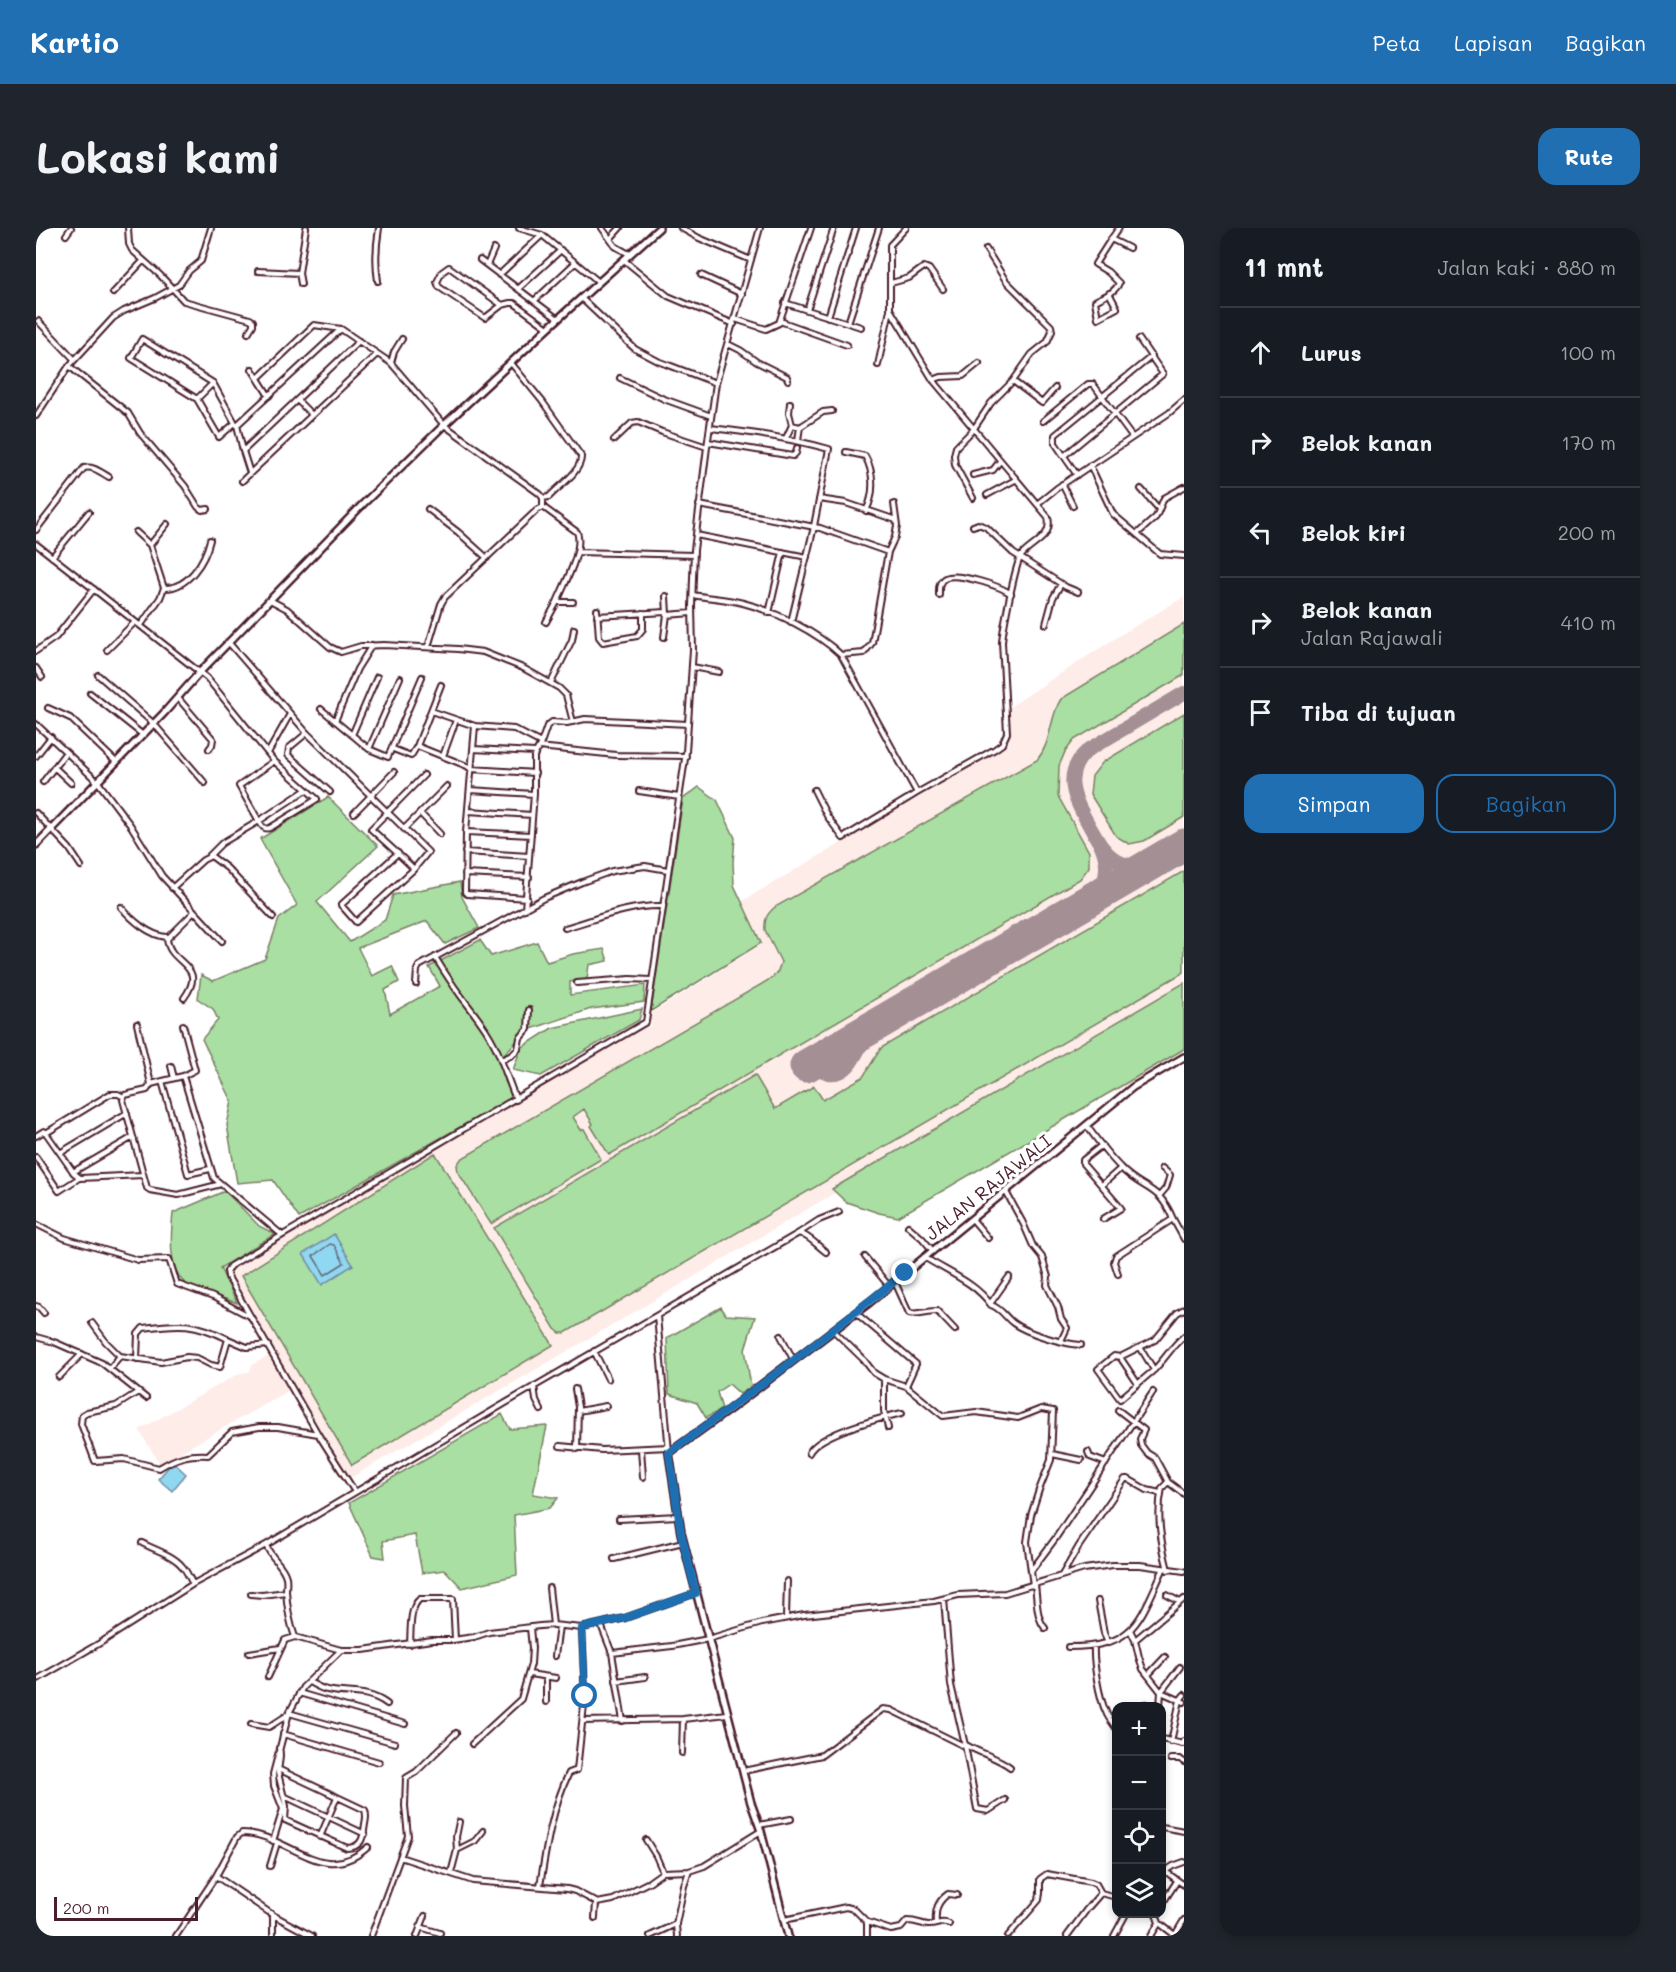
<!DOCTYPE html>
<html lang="id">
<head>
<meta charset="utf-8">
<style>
	:root { --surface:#171b24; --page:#20242c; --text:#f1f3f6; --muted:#9ea1a6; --line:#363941; --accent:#1f6fb2 }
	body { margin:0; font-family:Mali,sans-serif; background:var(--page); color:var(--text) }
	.controls { position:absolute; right:18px; bottom:18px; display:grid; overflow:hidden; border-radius:12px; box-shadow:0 3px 9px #0003 }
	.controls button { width:54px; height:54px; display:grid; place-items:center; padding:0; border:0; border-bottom:2px solid var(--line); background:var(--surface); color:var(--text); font:30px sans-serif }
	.scale { position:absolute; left:18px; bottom:15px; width:144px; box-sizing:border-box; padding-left:6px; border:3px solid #4a1f2b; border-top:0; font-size:16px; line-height:21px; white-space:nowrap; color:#4a1f2b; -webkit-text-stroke:4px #fff; paint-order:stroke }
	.stop { position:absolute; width:18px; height:18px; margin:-14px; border:4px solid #1f6fb2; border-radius:50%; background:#fff }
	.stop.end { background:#1f6fb2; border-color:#fff; box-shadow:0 2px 6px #0008 }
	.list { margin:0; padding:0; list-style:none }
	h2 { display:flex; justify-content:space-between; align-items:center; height:78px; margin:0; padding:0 24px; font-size:26px }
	h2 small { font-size:20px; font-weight:400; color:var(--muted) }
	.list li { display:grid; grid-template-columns:39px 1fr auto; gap:18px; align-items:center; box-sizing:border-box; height:90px; padding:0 24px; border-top:2px solid var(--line) }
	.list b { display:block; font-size:22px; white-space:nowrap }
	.list p { margin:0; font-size:20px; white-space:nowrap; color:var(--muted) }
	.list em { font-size:20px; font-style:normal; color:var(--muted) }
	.actions { display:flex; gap:12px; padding:18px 24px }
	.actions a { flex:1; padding:14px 0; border:2px solid var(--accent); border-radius:18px; text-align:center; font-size:21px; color:var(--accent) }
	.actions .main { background:var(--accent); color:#fff }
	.icon { flex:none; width:33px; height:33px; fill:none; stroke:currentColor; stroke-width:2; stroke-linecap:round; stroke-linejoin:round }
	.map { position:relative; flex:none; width:1148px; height:1708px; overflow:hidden; border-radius:18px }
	header { display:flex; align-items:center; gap:36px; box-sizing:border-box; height:84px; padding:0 30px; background:var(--accent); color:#fff }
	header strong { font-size:28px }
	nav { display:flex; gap:33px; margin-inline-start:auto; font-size:21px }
	.intro { display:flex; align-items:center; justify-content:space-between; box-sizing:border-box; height:144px; padding:0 36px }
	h1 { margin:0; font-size:42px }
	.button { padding:15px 27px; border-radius:18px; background:var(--accent); color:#fff; font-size:21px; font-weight:700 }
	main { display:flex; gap:36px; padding:0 36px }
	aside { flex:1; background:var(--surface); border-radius:18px; box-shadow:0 3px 9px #0003 }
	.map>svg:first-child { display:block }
	.built { fill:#feece8 }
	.green { fill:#a9dfa2; stroke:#7a7f66; stroke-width:1.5 }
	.water { fill:#90d7f1; stroke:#748da2; stroke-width:1.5 }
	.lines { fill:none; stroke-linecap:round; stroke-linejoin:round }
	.shore { stroke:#66697a; stroke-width:1.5 }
	.taxiway { stroke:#a48f95; stroke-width:14 }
	.runway { stroke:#a48f95; stroke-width:33 }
	.minor-casing { stroke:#4a1f2b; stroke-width:8 }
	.tertiary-casing { stroke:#4a1f2b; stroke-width:10 }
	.minor { stroke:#fff; stroke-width:4 }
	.tertiary { stroke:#fff; stroke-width:5 }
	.route { stroke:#1f6fb2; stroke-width:8 }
	.labels { text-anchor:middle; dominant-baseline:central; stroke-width:6; stroke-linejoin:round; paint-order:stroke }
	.street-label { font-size:18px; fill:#4a1f2b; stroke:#fff }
</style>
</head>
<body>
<header>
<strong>Kartio</strong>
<nav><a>Peta</a><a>Lapisan</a><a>Bagikan</a></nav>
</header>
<div class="intro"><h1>Lokasi kami</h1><a class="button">Rute</a></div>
<main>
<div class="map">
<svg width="1148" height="1708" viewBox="0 0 1148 1708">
	<rect width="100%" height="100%" fill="#fff"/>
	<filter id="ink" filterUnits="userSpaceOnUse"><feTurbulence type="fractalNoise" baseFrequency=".0167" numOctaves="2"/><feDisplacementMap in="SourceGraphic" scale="12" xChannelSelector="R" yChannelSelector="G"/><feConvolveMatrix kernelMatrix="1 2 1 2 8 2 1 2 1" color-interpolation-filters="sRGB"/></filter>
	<g filter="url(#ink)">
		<!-- built -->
		<path class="built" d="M1148 369V821L1076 866 1073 864 1018 900 1010 897 832 945 629 1066 316 1249 311 1246 259 1159 124 1236 103 1202 204 1145 213 1144 217 1136 239 1125 195 1049 196 1040 607 799 608 800 615 798 614 786 710 726 708 718 688 684 973 516V480L978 476 1081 409Z"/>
		<!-- green -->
		<path class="green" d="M1148 396V447L1038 512 1029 524 1023 538 1022 568 1053 624V639L1044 651 573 927 555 898 557 896 548 881 537 889 545 902 548 901 565 931 455 996 422 944 421 937 425 931 736 750 742 743 745 734 729 702C728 691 731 686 739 679L1001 532C1016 514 1013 490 1025 471Z
			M1148 485V589L1108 613 1093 616 1080 608 1054 566 1056 548 1067 534Z
			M663 559 681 572 699 610 697 634 698 657 725 715 615 783 647 571Z
			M292 569 342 618 281 674 314 714 349 692 357 667 424 654 426 669 443 700 409 716 391 693 322 720 336 748 356 738 363 754 349 762 354 786 404 758 393 739 444 712 455 728 501 714 511 734 537 726 568 721 572 733 553 737 551 751 534 754V767L609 757 608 774 555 781 492 802 466 828 469 853 477 869 263 990 237 952 201 955 191 897 196 873 166 811 182 792 177 781 162 771 165 747 177 753 229 731 243 691 261 677 224 611Z
			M1148 643V744L529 1105H524L519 1101 458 1000 719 847 739 881 778 858 787 872 827 849 845 820Z
			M1148 755V821L862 989 843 985 810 974 796 961Z
			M606 781 603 792 505 848 477 842 485 820 516 800Z
			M399 925 517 1117 316 1237 205 1048Z
			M189 963 223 998 239 1006 184 1040 201 1075C190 1071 158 1062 151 1057 131 1042 135 1006 137 985Z
			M685 1079 690 1087 719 1089 709 1121 715 1159 704 1166 693 1156 681 1164 686 1181 670 1190 661 1175 633 1166 631 1110Z
			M466 1186 474 1201 511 1198 497 1266 522 1270 514 1280 478 1287 481 1347 426 1360 409 1342 386 1345 379 1307 347 1313 349 1330 337 1328 313 1275Z"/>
		<!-- water -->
		<path class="water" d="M298 1006 317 1037 286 1057 267 1026Z
			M137 1234 150 1246 136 1263 122 1251Z"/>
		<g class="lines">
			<!-- shore -->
			<path class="shore" d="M294 1016 298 1017 308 1035 289 1047 277 1028Z"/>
			<!-- taxiway -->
			<path class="taxiway" d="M1112 639C1101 638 1089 638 1080 632 1067 624 1061 611 1054 599 1039 572 1024 547 1052 522L1148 465
				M1057 670C1071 656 1073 638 1066 620
				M814 812 796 815 781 824 778 833C781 840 785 843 792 845 818 849 822 815 835 800"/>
			<!-- runway -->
			<path class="runway" d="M770 838 1148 617"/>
			<defs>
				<path id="minor" d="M92 0 93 16 96 22 124 47 148 73 214 91 217 93V97L212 105
					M483 0 506 7 563 54
					M566 0 579 18 593 26
					M645 0 663 10 715 32
					M870 0 854 17V81L897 152 1012 289C1017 310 997 314 985 328 979 337 967 401 966 414L971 505 966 516 959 521 881 565
					M1083 0 1075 11 1093 20
					M30 7 35 0
					M574 11 584 0
					M444 32 522 91
					M588 32 632 68 698 96
					M451 37 458 21
					M222 43 263 45
					M463 47 506 7
					M665 47 706 66
					M342 53C339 35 340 18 343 0
					M855 55 873 50 888 39 893 41 907 61
					M265 56 263 45 270 0
					M482 61 525 22
					M77 65 107 33
					M1073 65 1081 80 1062 90 1059 73C1068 68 1079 65 1083 55L1072 44 1059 36 1075 11
					M545 70 599 121 622 133 680 155
					M498 73 539 35
					M749 75 825 99
					M466 77 449 90 403 59 401 54 406 44 413 39 466 77 474 75H478L512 100
					M771 82 798 0
					M792 89 820 0
					M699 91 730 101 743 95 775 0
					M2 93 38 131
					M744 93 811 117
					M812 95 843 0
					M692 116 704 122 721 134 751 149 752 152
					M355 135 358 124 366 111
					M475 135 506 173 545 228C546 243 523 258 513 269L507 270
					M842 137 854 82
					M33 138 92 185 104 205 149 258 162 279 166 282 172 281
					M216 141 233 168
					M222 150 278 97 305 101 355 135 408 197 504 266 507 270V279
					M584 150 628 171 675 188
					M897 152 905 149 927 148 943 135
					M977 153 1006 175 1019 160
					M161 171 177 155
					M261 172 276 187
					M754 175 753 185 756 197
					M0 188 33 138 77 90 88 83 119 70 143 57 153 43 165 33 175 0
					M1007 193 1052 156H1057L1096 209
					M199 195 183 209 161 171 95 130 106 111 177 155 199 195 201 197 207 223 214 245
					M201 197 305 101
					M674 200C714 204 753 210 793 221L777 303 755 394
					M750 210 756 197 764 199 787 184 796 183
					M578 212 596 195 602 194 626 204 671 219
					M762 212 764 199
					M672 214 757 228 760 225 761 220
					M207 223 323 113
					M810 224 829 228C838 244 839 265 830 283
					M1029 227 1127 146 1103 111
					M1054 237 1077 286 1124 326 1148 328
					M937 247 957 242 964 233
					M1041 247 1019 215V207L1116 128
					M206 253 341 126
					M1026 256 1037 278
					M1105 261 1122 280
					M951 267 979 252
					M937 270 919 237 918 227 920 219 937 202 955 175 977 153 996 126 1011 114 1016 103 1015 98 970 53 950 21
					M783 271 810 275 860 292
					M1001 276 1021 260 1133 185 1148 172
					M663 277 784 300 852 324
					M507 279 541 304C548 321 528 357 521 374H537
					M392 281 422 304 451 330
					M937 298 942 296 950 299 977 325 1030 359 1042 364
					M0 302 48 240C58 238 64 244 73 249
					M100 304 114 317 128 360 124 370 105 397
					M1101 306 1120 289 1128 270 1148 259
					M660 307 771 329
					M0 316 171 450 238 533 203 558 223 593 186 615 173 628
					M114 317 131 296
					M541 324 658 327
					M16 329 53 284
					M128 360C152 361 169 333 174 312
					M657 367C673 370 691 371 707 375 739 383 781 404 805 427L881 565 807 610 791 588 778 562
					M903 367C903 361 902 354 909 350 920 344 965 358 975 366
					M234 372 251 381 294 419 305 424 325 418 348 417 422 421 447 424 487 440 523 460 530 467 537 494
					M561 382 563 409 567 414 601 408 607 401V385
					M733 385 747 324
					M631 387 656 385
					M561 388 630 384
					M510 394 521 374
					M1010 396 1017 370 1025 356
					M628 409 631 387 630 368
					M193 415 271 505 392 624 378 641
					M392 419 405 376 409 369 501 282 507 279
					M71 422 99 394
					M0 423 20 409 58 361
					M805 427 828 425 836 415 852 324 859 309 861 298 858 276
					M656 439 683 444
					M0 440 6 449
					M62 447 118 496 169 555
					M515 455 536 412 538 401
					M54 465 107 507
					M142 470 177 511 176 517 173 521
					M12 480 34 490 80 534
					M285 481 333 521 352 529 386 449
					M395 483 439 498 478 501 505 515
					M299 493 321 441 336 417
					M0 496 62 554 95 598 126 648 186 713
					M439 498 430 604 429 664 431 666 491 670
					M271 505 253 520 252 527 294 564
					M316 507 341 449
					M381 518 405 457
					M503 519 580 527 650 528
					M333 521 364 450
					M357 521 375 528 381 518 431 538 435 541 499 545
					M437 521 499 524
					M232 525 254 486
					M0 528 15 509
					M407 528 420 492
					M238 533 281 571 234 600C228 602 226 598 223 593L270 562
					M18 539 35 555
					M7 554 30 524
					M434 562 498 566
					M603 563 643 569
					M432 583 496 587
					M0 585 33 620 45 638
					M318 585 358 544
					M384 585 404 606
					M368 601 411 558
					M430 604 495 607
					M429 624 493 628
					M362 625 305 677 320 694 378 641C364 627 349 614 335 601L388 547
					M429 646 493 649
					M136 660 167 632 175 628 191 640 237 689
					M85 679C96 692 114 708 131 709
					M489 681 498 566V528L505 515 511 498 516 494 531 495 549 491 652 496
					M529 700C560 691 594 677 626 678
					M399 729C407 742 416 756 425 768 441 789 456 807 465 832
					M541 755 594 751 615 752
					M380 756 381 742 383 738 508 670 546 654 576 643 609 638 632 642
					M148 770C173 736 133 737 131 711L158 684
					M101 796 115 856 111 862 89 867 87 872 111 960 114 962 142 967 185 956
					M135 838 138 850
					M147 848 178 950 246 1007
					M126 853 152 946 174 941
					M115 856 147 848 159 842 147 797
					M480 872 465 832 476 827 482 821 484 810 492 801 493 782
					M1051 898C1061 912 1072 927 1084 939 1106 963 1122 955 1137 991L1080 1028 1078 1034 1082 1046
					M10 905 38 945 44 950 107 947
					M0 908 8 903 10 905 74 866H82L88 869
					M1066 917 1047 932V936L1085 980 1067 991
					M24 925 91 885
					M0 929 23 963 43 950
					M37 944 97 909
					M1066 957 1085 940
					M970 964 987 995 997 1018 1006 1029 1012 1049 1011 1057 1022 1079 1025 1091 1031 1100 1025 1113
					M1124 967 1130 960 1134 947 1126 940
					M936 991 952 1010
					M1137 991 1148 1011
					M0 996 28 1010 102 1032 133 1031 141 1056 177 1069 215 1089
					M872 998 886 1010 897 1023
					M763 1005 783 992 803 984
					M829 1029 853 1058
					M888 1029C911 1044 939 1054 955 1077 965 1080 969 1089 977 1095 990 1105 1028 1116 1045 1117
					M859 1054 873 1085C883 1087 891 1083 901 1083L919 1102
					M954 1076 973 1049
					M0 1078 3 1079 8 1085
					M1148 1081 1141 1085 1119 1112 1104 1119 1118 1142C1129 1131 1136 1118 1148 1108
					M820 1085 880 1136 870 1158
					M621 1088 633 1224
					M56 1095 70 1114 84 1128
					M797 1102 828 1132 838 1145 848 1151 870 1158 907 1188 940 1184 982 1190 1005 1181 1017 1183 1015 1232 1003 1262 995 1287 991 1314 997 1358
					M745 1108 758 1133
					M0 1109 18 1114 66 1135 110 1170
					M1104 1119 1084 1129 1078 1128 1062 1141 1084 1171 1118 1142
					M558 1123 572 1151
					M1084 1129 1102 1156
					M101 1131 102 1106 107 1100C144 1095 158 1094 192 1111
					M74 1140 84 1128 125 1134 151 1129 161 1130 175 1137 184 1139 192 1111 211 1119 232 1117
					M23 1149 46 1126
					M848 1151V1183L852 1200
					M498 1158 500 1172 505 1182
					M539 1161 542 1179 541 1221
					M102 1164 80 1178 51 1184 46 1187 45 1196 59 1233 88 1231 123 1240C141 1229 152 1226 172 1227L196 1204 223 1199H242L282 1206
					M1082 1182 1108 1202 1104 1211 1105 1217 1111 1225 1119 1230 1132 1254 1148 1266
					M542 1183 570 1178
					M524 1218 566 1222 633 1219
					M605 1221 607 1249
					M1052 1224 1054 1229 1070 1235
					M773 1225C783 1205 845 1190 866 1185
					M1016 1226 1045 1232
					M319 1264 282 1206 192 1049 191 1043 194 1038 610 794 650 524 657 422 656 378 658 322 671 219 680 155 724 0
					M583 1291 642 1288
					M106 1315C119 1322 137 1327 146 1338 151 1343 153 1350 157 1356
					M230 1317C235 1331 247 1336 250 1349 251 1353 250 1358 250 1363 251 1378 254 1395 259 1409L305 1422H327L396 1412H417L438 1409 453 1404 504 1398 517 1397 546 1400 589 1390 660 1365
					M578 1331 647 1314
					M1132 1342C1125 1315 1120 1287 1126 1260L1132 1254
					M995 1343 1019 1311 1117 1164
					M1026 1347 1043 1318 1089 1251H1092L1111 1262 1124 1265
					M999 1357C1001 1370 1000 1390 1009 1400
					M513 1360 517 1397
					M215 1366 226 1367 250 1364
					M1131 1367 1144 1374
					M908 1371 915 1457 929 1517 941 1581 952 1583 969 1572
					M1062 1373 1068 1405 1072 1415
					M750 1390 751 1353
					M565 1397 576 1425 587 1493
					M1094 1402 1099 1412 1103 1429 1107 1441 1125 1464 1148 1474
					M1099 1412 1148 1371
					M374 1416C375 1403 373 1379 384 1371H417L419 1412
					M1058 1418C1057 1434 1063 1470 1070 1484 1072 1490 1077 1495 1080 1500
					M1032 1419C1098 1419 1102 1396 1127 1342
					M213 1425 244 1420
					M576 1425 636 1418 672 1411 726 1395 768 1387 898 1373 922 1367 969 1365 1048 1341 1077 1337H1104L1148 1343
					M519 1428 523 1398
					M493 1446 520 1450
					M1112 1447 1129 1429
					M232 1449 249 1412 259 1409
					M510 1450V1474
					M0 1452 64 1415 157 1356 230 1317 468 1176 763 1005C775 1009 780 1017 790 1024
					M580 1453 609 1449
					M273 1454C279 1457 285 1461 291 1462 314 1467 331 1461 351 1476
					M263 1465 369 1496
					M1105 1478 1110 1476
					M1124 1478 1125 1464 1144 1439
					M253 1485 359 1515
					M547 1493 647 1491 691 1486
					M215 1496 233 1499 253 1486
					M247 1506 343 1534
					M1126 1511 1147 1516 1148 1513
					M1135 1514 1144 1472 1148 1467
					M436 1516 485 1471 495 1436 496 1420 494 1400
					M930 1517C945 1526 961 1529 974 1539
					M646 1525 647 1491
					M1135 1531H1144L1148 1534
					M242 1541 329 1582C331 1588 330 1590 329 1596 327 1609 327 1619 311 1620L249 1592 250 1578 242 1545C242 1536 246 1529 243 1520
					M707 1543 786 1527 847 1481 855 1482 930 1519
					M248 1568 329 1606
					M723 1597 755 1591
					M1126 1599 1148 1603
					M284 1609 301 1569
					M610 1612 620 1628 627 1644
					M237 1613 247 1581 238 1558 237 1546 253 1485 267 1459 305 1422
					M421 1622 420 1609 423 1594
					M364 1629 437 1653 531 1661 539 1663 560 1674 559 1690
					M234 1638 241 1615
					M1126 1641 1148 1657
					M415 1645 421 1622 439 1613 447 1603
					M1126 1645 1137 1638 1148 1634
					M180 1648 237 1687V1708
					M504 1658C510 1620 516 1580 533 1545L541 1542 549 1468 546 1400
					M561 1675 577 1672 613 1654 627 1644 653 1643 668 1638 725 1603
					M1126 1676 1141 1653
					M1120 1686 1123 1695 1140 1708
					M237 1687 276 1708
					M748 1692 810 1679 818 1681 831 1694 855 1702 865 1700 871 1693C881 1693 884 1696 892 1697 900 1698 905 1692 913 1696
					M831 1694V1708
					M900 1695C899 1682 901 1674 912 1666L921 1667
					M640 1697 641 1708
					M384 1699 404 1705
					M1139 1707 1148 1692
					M140 1708 180 1648 201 1609 206 1605C252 1605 287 1660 332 1619
					M335 1708 372 1608 369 1578 370 1550 380 1544 420 1505
					M381 1708 389 1688
					M614 1708 640 1696 648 1658 653 1643
					M972 1708 1003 1672 1004 1665V1651L1011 1646 1055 1654 1060 1656 1065 1665 1080 1669
					M1031 1708 1051 1681 1065 1665
					M1078 1708 1090 1686
					M1115 1708 1123 1695"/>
				<path id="tertiary" d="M0 617 128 485 164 444 327 276 408 197 512 100 623 0
					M752 1708 725 1603 715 1575 645 1305 633 1225 694 1181 834 1074 1097 859 1148 829"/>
			</defs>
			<!-- minor casing -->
			<use href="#minor" class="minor-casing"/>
			<!-- tertiary casing -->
			<use href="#tertiary" class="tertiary-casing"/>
			<!-- minor -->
			<use href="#minor" class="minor"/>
			<!-- tertiary -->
			<use href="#tertiary" class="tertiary"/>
		</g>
	</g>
	<g class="lines" filter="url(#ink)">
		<!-- route -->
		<path class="route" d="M549 1468 546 1400 589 1390 660 1365 645 1305 633 1225 749 1139 869 1045"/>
	</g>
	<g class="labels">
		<!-- street labels -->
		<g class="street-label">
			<text transform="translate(952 959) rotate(-39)">JALAN RAJAWALI</text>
		</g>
	</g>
</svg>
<div class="controls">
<button>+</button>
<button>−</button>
<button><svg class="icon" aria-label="locate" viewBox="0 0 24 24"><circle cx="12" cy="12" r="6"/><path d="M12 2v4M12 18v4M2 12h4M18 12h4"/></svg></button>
<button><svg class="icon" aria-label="layers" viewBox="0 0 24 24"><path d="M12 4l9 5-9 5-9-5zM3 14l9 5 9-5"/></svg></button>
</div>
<div class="scale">200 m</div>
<div class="stop" style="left:549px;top:1468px"></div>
<div class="stop end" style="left:869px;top:1045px"></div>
</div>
<aside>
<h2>11 mnt<small>Jalan kaki · 880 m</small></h2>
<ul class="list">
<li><svg class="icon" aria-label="ahead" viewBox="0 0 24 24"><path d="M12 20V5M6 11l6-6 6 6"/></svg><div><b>Lurus</b></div><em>100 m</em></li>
<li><svg class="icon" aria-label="right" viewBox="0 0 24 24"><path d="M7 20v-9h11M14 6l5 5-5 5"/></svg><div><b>Belok kanan</b></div><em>170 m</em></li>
<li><svg class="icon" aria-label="left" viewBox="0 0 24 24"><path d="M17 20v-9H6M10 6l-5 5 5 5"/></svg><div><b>Belok kiri</b></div><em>200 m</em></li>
<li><svg class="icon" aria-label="right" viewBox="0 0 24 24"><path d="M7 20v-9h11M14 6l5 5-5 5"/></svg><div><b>Belok kanan</b><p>Jalan Rajawali</p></div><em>410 m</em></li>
<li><svg class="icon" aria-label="arrive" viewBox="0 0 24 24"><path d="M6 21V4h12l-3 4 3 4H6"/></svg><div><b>Tiba di tujuan</b></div></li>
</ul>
<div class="actions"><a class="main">Simpan</a><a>Bagikan</a></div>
</aside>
</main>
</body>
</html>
